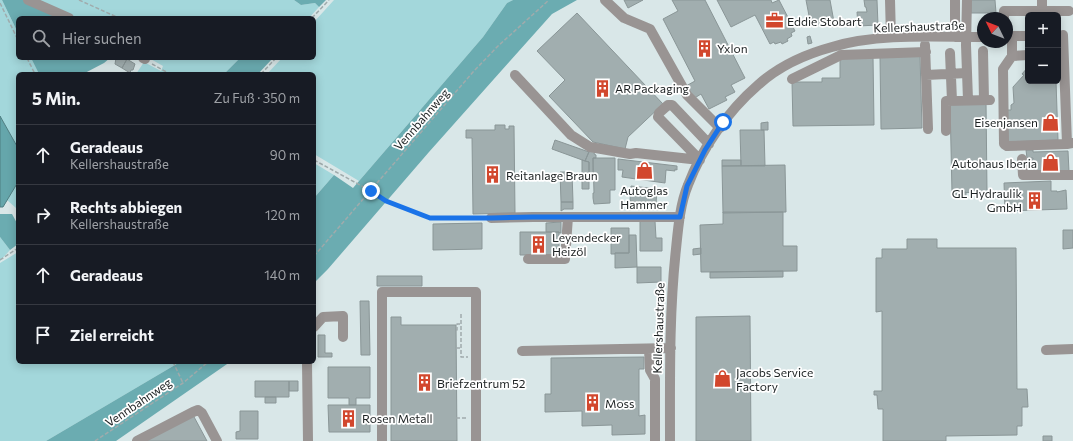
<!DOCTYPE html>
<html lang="de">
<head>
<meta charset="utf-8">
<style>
	:root { --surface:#171b24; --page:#20242c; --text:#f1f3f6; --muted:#9ea1a6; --line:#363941 }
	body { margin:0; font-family:Commissioner,sans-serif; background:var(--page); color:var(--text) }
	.controls { position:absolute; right:12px; top:12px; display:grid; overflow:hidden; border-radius:6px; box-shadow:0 2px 10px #0003 }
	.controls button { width:36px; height:36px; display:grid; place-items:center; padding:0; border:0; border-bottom:1px solid var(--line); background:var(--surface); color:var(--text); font:20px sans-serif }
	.compass { position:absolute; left:977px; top:12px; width:36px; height:36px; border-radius:50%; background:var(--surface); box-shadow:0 2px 10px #0003; rotate:313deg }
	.stop { position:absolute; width:12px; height:12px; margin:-9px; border:3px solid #1a73e8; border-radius:50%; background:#fff }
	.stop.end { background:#1a73e8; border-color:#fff; box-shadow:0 1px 4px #0008 }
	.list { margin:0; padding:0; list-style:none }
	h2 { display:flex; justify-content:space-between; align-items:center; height:52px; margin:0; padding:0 16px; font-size:17px }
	h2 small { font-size:13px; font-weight:400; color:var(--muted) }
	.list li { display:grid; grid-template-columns:26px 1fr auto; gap:12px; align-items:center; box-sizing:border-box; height:60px; padding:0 16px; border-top:1px solid var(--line) }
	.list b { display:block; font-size:15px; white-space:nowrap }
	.list p { margin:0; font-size:13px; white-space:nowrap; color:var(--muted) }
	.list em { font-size:13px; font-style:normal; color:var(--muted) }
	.icon { flex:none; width:22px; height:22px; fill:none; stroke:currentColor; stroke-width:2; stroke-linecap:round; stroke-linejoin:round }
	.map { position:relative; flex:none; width:1073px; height:441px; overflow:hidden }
	.search { position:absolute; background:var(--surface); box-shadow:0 2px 10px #0003; left:16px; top:16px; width:300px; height:44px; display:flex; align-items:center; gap:10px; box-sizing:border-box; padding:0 14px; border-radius:6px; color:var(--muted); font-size:15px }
	.panel { position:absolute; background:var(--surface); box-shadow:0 2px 10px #0003; left:16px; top:72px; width:300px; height:292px; border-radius:6px }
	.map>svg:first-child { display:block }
	.green { fill:#a3d7db }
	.forest { fill:#6bacb1 }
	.water { fill:#65a6ab; stroke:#4f7e82 }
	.building { fill:#a1aeaf; stroke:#8a9697 }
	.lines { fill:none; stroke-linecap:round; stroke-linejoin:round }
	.path { stroke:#a0abac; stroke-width:1.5; stroke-dasharray:4 2; stroke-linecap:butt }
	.minor { stroke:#999493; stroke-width:10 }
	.route { stroke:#1a73e8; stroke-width:5 }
	.labels { text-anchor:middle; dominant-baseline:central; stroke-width:3.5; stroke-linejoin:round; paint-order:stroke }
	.poi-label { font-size:12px; fill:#1c2122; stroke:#fff; text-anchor:start }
	.street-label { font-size:12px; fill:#1c2122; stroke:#fff }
</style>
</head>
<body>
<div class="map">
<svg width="1073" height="441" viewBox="0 0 1073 441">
	<rect width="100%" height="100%" fill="#d9e7e8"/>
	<!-- green -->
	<path class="green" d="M0 0H2L18 33V58H31L39 74H18V148L0 116Z
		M33 0H294L301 5 315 3 319 7 309 18H75Z
		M334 0H513L507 3 483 37 359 181 314 154V74H267L282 58H314V22Z
		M149 58H240L224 74H136L144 62 161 71 163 66Z
		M314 163 334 175 314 198Z
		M18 182V211L16 208 7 200Z
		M0 237 10 250 0 261Z
		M18 252V362H180L46 441H0V263Z"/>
	<!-- forest -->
	<path class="forest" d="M2 0H23L63 18H18V33Z
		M294 0H326L319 7 315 3 301 5Z
		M513 0H577L552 14 429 152 328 269 314 283V198L334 175 353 188 483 37 507 3Z
		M31 58H110L104 63 83 74H39Z
		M240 58H273L258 74H224Z
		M0 214H12L18 225V244L10 250 0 237Z
		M180 362H230L116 441H46Z"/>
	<!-- water -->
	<path class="water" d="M0 116 18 148V182L3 207H0Z"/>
	<!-- building -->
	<path class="building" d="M624 0H643L628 8Z
		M672 0H705L745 78 731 85 735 92 725 97 727 100 709 109 701 94 693 99 686 86 695 81 663 19 678 11Z
		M717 0H771L772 3 779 0 795 31 791 33 792 36 787 39 788 41 782 44 781 42 775 44 774 42 770 44 755 15 731 27Z
		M806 0H830L834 22 811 26Z
		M864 0H877L878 25 858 26 857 12H867L866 7H865Z
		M971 0H995L996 13H971Z
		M577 13 663 104 628 137 625 149 593 142 549 96 565 80 537 51Z
		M810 36 812 43 808 44 807 37Z
		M873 56 874 125 793 126 792 82H822V78H840V57Z
		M920 56 922 128 881 129 880 57Z
		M116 58 127 59 122 68 115 64Z
		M127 59 135 64 133 70H131L130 73 122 68Z
		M1028 67V81H1056L1058 140 1008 142 1006 110H1011V105L1014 103 1013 87 1024 75 1022 74Z
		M986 101 987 192 952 193 950 102Z
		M768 122V130H761V123Z
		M495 125H505V129H509V126H514L515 213 473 214 472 138H466V130H495Z
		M740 130H764L765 166H741Z
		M555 140 589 152 585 161 552 149Z
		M590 149 595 151 594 154 596 155V158H593V178H589V162L585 161Z
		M1026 150H1033V152L1068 151 1069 172 1034 173 1033 166H1030V159H1033V158H1027Z
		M593 158H615V190H610V203L594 204 593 198V193H594Z
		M618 159 677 166V170L675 169V171L666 170 665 183 622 177 623 170H618Z
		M582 160 589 162V189H582Z
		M722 160H741V166H722Z
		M785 165 786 212 723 213 722 166Z
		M560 172H572L573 202H561Z
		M1051 181V191H1057V192L1066 190 1067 209 1005 211 1004 183Z
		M631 186 657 189 656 204 630 201Z
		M966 192V196L952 197V193Z
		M561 202H573V209H564L561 211Z
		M723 212H783V246H797V271L701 272 700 225 723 224Z
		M640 221H655L656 238H662V251H640Z
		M561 222V233H559V232H546V223Z
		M482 223V249L433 250V224Z
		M611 228H629V253H615V254H611Z
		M1063 230H1073V248L1063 249Z
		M520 232H559V255H520Z
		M629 235H636L637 267 615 268V253H629Z
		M907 239H937V248H1016L1017 389H1027L1028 407H1022V426H1017V435L946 436V441H883V409H878L877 395H874V391H882V311L876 312V258H882V249H907Z
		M701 248V254L693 255V249Z
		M637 267H661V282L637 283Z
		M783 271V277L710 278V272Z
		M377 276H422V286H377Z
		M360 301H369L370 355H361Z
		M750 316 751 441H696V317Z
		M391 317H401V325H456L457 441H391Z
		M318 335H325V353H332V357H318Z
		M644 357V369H639V416L645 415V434L612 435V425L582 426V411L545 412V394H551V358Z
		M328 367H370V398H356V405H349V398H328Z
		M255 381H289V397H255Z
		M289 381H298V391H289Z
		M265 397H276V403H265Z
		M328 405H370V432H329Z
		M240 411H258V439H236V432L240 431Z
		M193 415 207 441H144Z
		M1043 436H1052V441H1043Z"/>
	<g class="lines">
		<!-- path -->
		<path class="path" d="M79 0 119 18
			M0 3 18 40
			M312 18 329 0
			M27 58 35 74
			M152 64 170 74
			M261 74 276 58
			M314 160 371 191 386 201 431 218H482
			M314 256 473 72 498 46 549 0
			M0 260 18 248
			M461 314V357H468
			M456 330H457V324H461
			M456 348H461
			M173 362 183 383
			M456 418H467
			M95 441 183 383 208 362"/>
		<!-- minor -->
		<path class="minor" d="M28 0 69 18
			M605 0 624 18 650 29 687 95 720 128
			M890 0 891 37
			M967 0 966 45 968 100
			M1042 11V0
			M1004 18V11H1069
			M1063 35 1067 144 1073 143
			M1007 36H1028
			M1012 36V56L1028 55
			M955 37V0
			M925 45 928 129
			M983 51 984 100
			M950 53 952 101
			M1012 56 1003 69 1004 144 1007 146 1067 144
			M143 58 145 59
			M515 75 571 135 590 147 630 154 636 153 700 160
			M926 75 967 73
			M792 79 841 55 926 52
			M946 131V101L990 100
			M1022 159 1023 175H1073
			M700 160 660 119 658 117 659 113 668 105H672L709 144
			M491 218 533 217H680
			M528 259H565L568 217
			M314 327 323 317 343 316V337
			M649 349 650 370 655 379V441
			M1046 350 1073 349
			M522 351 671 348
			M307 362 308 441
			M137 441 193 412 198 410 202 413 217 441
			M382 441V292H476V441
			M670 441C670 377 669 313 676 249 678 229 680 204 688 185 702 148 728 111 758 85 778 67 806 54 832 47 880 33 933 37 983 37"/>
	</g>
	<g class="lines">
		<!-- route -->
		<path class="route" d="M371 191 386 201 430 218H491L533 217H680L687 186 705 150 723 122"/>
	</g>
	<!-- icons -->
	<defs>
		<symbol id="office-bare" viewBox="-9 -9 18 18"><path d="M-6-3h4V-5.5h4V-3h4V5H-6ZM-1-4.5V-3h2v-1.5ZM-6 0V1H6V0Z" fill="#d2472d" stroke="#fff" stroke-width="2.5" paint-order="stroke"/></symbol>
		<symbol id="building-bare" viewBox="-9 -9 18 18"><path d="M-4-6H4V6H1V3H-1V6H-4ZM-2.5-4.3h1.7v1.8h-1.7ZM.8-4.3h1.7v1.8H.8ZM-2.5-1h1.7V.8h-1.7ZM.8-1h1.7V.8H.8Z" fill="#d2472d" stroke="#fff" stroke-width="2.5" paint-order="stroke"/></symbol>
		<symbol id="shop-bare" viewBox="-9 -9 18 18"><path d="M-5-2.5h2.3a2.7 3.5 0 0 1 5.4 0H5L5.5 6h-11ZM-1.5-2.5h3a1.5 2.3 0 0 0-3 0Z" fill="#d2472d" stroke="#fff" stroke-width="2.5" paint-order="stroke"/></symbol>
	</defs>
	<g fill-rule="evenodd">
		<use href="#office-bare" x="762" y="8" width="25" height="25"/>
		<use href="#building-bare" x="692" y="36" width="25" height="25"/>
		<use href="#building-bare" x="590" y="76" width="25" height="25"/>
		<use href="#shop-bare" x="1038" y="110" width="25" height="25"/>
		<use href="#shop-bare" x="1038" y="150" width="25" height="25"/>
		<use href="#shop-bare" x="632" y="158" width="25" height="25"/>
		<use href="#building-bare" x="480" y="162" width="25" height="25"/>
		<use href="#building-bare" x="1022" y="188" width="25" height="25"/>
		<use href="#building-bare" x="526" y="232" width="25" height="25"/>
		<use href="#shop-bare" x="710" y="366" width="25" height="25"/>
		<use href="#building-bare" x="412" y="370" width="25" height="25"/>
		<use href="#building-bare" x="580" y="390" width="25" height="25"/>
		<use href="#building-bare" x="336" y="406" width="25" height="25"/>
	</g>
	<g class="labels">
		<!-- poi labels -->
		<g class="poi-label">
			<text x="787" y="21">Eddie Stobart</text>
			<text x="717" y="48">Yxlon</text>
			<text x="615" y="88">AR Packaging</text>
			<text x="1038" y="122" text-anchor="end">Eisenjansen</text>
			<text x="1037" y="163" text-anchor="end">Autohaus Iberia</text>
			<text x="506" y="175">Reitanlage Braun</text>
			<text x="644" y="190" text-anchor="middle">Autoglas<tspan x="644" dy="14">Hammer</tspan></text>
			<text x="1022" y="193" text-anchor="end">GL Hydraulik<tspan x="1022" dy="14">GmbH</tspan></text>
			<text x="552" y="237">Leyendecker<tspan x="552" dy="14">Heizöl</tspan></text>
			<text x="736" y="372">Jacobs Service<tspan x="736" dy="14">Factory</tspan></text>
			<text x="437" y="383">Briefzentrum 52</text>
			<text x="605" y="403">Moss</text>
			<text x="362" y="418">Rosen Metall</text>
		</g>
		<!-- street labels -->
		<g class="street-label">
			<text transform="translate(919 26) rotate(-2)">Kellershaustraße</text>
			<text transform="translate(421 119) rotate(-49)">Vennbahnweg</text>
			<text transform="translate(658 328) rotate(-88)">Kellershaustraße</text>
			<text transform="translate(138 402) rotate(-34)">Vennbahnweg</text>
		</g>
	</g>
</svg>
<div class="controls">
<button>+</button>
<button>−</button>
</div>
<svg class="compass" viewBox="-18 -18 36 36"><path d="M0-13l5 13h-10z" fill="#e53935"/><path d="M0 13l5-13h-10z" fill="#9ea1a6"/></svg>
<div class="stop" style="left:723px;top:122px"></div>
<div class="stop end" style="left:371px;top:191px"></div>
<div class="search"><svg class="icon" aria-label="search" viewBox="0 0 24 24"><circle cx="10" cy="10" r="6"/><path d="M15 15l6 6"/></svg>Hier suchen</div>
<section class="panel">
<h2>5 Min.<small>Zu Fuß · 350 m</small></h2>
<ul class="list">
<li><svg class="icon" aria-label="ahead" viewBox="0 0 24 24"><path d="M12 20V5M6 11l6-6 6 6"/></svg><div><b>Geradeaus</b><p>Kellershaustraße</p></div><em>90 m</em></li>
<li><svg class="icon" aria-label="right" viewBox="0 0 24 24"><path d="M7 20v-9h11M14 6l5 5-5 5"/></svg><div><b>Rechts abbiegen</b><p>Kellershaustraße</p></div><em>120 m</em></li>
<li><svg class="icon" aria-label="ahead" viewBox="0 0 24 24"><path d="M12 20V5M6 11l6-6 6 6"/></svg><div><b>Geradeaus</b></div><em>140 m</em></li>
<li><svg class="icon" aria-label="arrive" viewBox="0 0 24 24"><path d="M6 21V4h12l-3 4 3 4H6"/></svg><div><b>Ziel erreicht</b></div></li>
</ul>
</section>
</div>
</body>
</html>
